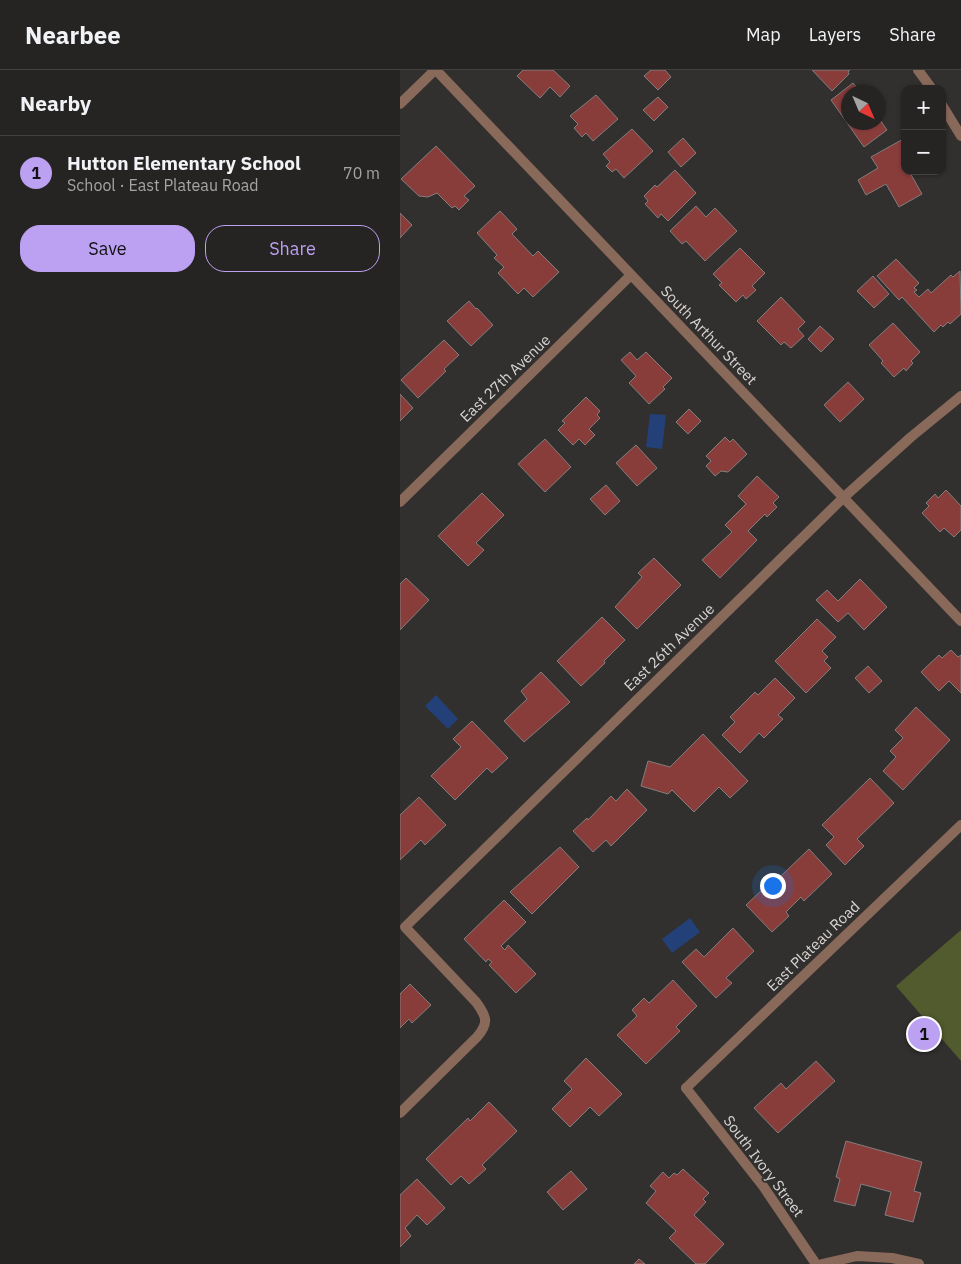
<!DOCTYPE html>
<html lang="en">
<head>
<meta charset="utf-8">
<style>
	:root { --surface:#262422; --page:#32302f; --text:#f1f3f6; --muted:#a4a4a5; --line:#424140; --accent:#bca0f2 }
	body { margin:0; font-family:"IBM Plex Sans",sans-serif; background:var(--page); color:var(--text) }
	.controls { position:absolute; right:15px; top:15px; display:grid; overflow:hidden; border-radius:10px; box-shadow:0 1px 4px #0004 }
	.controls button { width:45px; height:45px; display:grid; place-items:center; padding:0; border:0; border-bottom:1px solid var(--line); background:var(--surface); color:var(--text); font:25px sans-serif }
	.compass { position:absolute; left:441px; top:15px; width:45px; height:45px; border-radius:50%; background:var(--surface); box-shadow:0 1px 4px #0004; rotate:136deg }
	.you { position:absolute; left:372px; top:815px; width:18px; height:18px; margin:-12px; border:4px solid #fff; border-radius:50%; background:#1a73e8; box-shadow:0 0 0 8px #1a73e833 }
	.badge { display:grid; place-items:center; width:32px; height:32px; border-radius:50%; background:var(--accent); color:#111; font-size:16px; font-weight:700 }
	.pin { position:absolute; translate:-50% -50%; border:2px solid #fff; box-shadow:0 1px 5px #0006 }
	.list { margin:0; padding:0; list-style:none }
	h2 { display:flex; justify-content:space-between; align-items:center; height:65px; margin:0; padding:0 20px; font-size:21px }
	h2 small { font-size:16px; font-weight:400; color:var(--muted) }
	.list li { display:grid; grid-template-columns:32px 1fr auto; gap:15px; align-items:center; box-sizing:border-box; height:75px; padding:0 20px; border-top:1px solid var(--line) }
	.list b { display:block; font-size:19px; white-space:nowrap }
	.list p { margin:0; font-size:16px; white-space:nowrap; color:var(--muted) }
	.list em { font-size:16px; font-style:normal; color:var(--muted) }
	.actions { display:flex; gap:10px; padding:15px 20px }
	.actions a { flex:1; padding:11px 0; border:1px solid var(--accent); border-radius:20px; text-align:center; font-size:18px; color:var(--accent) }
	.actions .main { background:var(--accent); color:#111 }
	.map { position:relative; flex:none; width:561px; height:1194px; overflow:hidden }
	header { display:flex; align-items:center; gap:30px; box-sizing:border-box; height:70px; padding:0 25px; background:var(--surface); border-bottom:1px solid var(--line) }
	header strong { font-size:24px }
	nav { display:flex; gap:28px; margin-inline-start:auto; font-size:18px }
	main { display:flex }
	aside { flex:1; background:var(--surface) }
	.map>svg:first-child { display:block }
	.green { fill:#525b2d }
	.water { fill:#234079 }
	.building { fill:#883d3b; stroke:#827e7e }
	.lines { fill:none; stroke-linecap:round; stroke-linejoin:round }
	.lane { stroke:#89695a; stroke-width:10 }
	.street { stroke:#89695a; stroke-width:10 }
	.labels { text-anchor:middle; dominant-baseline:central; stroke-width:4; stroke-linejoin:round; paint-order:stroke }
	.street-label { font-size:15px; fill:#d7d5d4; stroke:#32302e }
</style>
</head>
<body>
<header>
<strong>Nearbee</strong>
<nav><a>Map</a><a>Layers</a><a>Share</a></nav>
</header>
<main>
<aside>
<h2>Nearby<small></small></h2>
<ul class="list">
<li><span class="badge">1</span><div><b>Hutton Elementary School</b><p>School · East Plateau Road</p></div><em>70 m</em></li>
</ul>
<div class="actions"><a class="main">Save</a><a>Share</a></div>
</aside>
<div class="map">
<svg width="561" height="1194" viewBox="0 0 561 1194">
	<rect width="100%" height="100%" fill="#32302e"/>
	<!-- green -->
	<path class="green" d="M561 860V991L496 916Z"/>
	<!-- water -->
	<path class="water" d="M250 344 266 345 262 379 246 377Z
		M36 625 58 649 48 659 25 636Z
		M290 848 300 862 272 883 262 869Z"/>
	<!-- building -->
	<path class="building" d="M123 0H153L170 16 160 27 150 17 140 28 117 6Z
		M251 0H265L271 7 258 20 244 6Z
		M412 0H450L448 2 449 4 432 21Z
		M453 13 459 21 461 19 464 22H448V52H478V47L487 60 464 77 431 30Z
		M196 25 218 49 193 71 186 63 182 67 174 58 178 54 170 46Z
		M258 27 268 37 254 51 243 40Z
		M232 59 253 81 224 108 216 99 212 102 206 96 210 92 203 84Z
		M283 68 296 83 281 97 268 82Z
		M505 68V101H509L522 124 499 137 486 114 466 125 458 110 478 98 471 87Z
		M36 76 75 116 64 126 69 130 59 140 55 136 52 138 37 123 28 127 19 126 1 109Z
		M275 100 296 123 268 151 261 144 258 148 245 134 248 131 244 126 255 115 257 117Z
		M296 136 306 147 315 138 337 161 305 191 286 171 282 174 270 161Z
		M100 141 117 159 112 164 133 186 138 181 159 202 133 227 124 218 118 224 98 203 104 197 94 188 97 185 77 163Z
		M0 143 12 155 0 168Z
		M340 178 365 203 352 216 356 220 346 229 343 225 336 232 319 215 322 213 313 204Z
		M496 189 519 213 514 218 517 220 514 222 519 227 528 219 531 223 551 205 553 207 560 201 561 244 550 254 548 252 543 257 541 255 534 262 502 227 499 230 477 206Z
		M473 206 489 224 474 238 457 221Z
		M381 227 405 252 398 259 404 266 391 278 384 272 381 275 357 251Z
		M69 231 76 239 77 238 93 255 71 276 47 251Z
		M493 253 520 282 511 291 513 293 506 301 504 298 494 307 481 293 483 291 469 275Z
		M420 256 434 269 421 282 408 269Z
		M44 270 59 285 44 299 46 301 18 328 1 310Z
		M230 282 237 290 246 282 272 308 263 317 265 319 249 334 229 313 236 306 221 290Z
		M448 312 464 329 440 352 424 335Z
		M0 324 13 338 0 351Z
		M186 327 200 341 197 345 200 348 189 359 195 365 185 375 179 369 173 375 158 360 165 353 162 351Z
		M289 339 301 351 288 364 276 352Z
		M325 367 330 372 333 369 347 384 328 402 321 401 315 406 306 396 311 391 306 386Z
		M145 369 171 397 145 422 118 394Z
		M236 375 257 398 237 416 216 393Z
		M357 406 379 427 373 433 377 437 367 447 365 444 348 461 357 470 320 508 302 490 332 462 325 455 346 434 338 426Z
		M206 415 220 431 205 445 190 429Z
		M546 420 561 436V460L554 467 544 458 540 462 522 443 529 436 526 433 535 424 538 428Z
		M82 423 104 445 76 473 84 480 68 496 38 466Z
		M254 488 281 515 237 559 215 537 242 507 238 503Z
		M6 508 29 530 0 560V514Z
		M460 509 487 537 464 560 448 543 438 552 416 530 427 520 438 531Z
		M202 547 225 570 204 591 205 593 181 616 157 591Z
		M417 549 436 567 422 581 428 587 424 591 431 598 406 623 375 591Z
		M551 580 558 587 561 585V623L549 611 539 621 521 602 539 585 542 588Z
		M468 596 482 611 469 623 455 608Z
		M141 602 170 632 124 672 104 651 127 629 121 621Z
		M375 608 395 628 378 645 383 649 364 668 359 663 340 683 322 665 335 652 330 647 355 622 358 625Z
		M516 637 550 670 503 720 483 701 496 687 490 681 503 668 495 660Z
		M72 651 108 688 92 703 87 698 55 730 31 706 61 677 53 669Z
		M303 664 348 711 330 728 319 717 294 742 272 720 268 724 241 716 248 691 270 697Z
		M470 708 494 733 457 769 464 776 445 795 426 775 434 767 422 755Z
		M227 719 247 740 211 776 206 770 193 782 173 761 187 748 188 750 211 726 216 731Z
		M19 727 46 755 25 775 21 770 0 790V745Z
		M160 777 179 797 132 844 110 822Z
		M409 779 432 804 404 831 401 827 386 842 389 846 372 862 346 835 379 804 381 806Z
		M104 830 126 852 101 876 105 880 108 875 136 904 116 923 89 895 92 892 88 889 86 892 64 869Z
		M333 858 354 881 326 908 332 913 316 928 282 892 296 879 304 887Z
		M273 910 297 936 276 957 280 961 246 994 217 965 237 946 232 940 244 928 249 933Z
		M10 914 31 935 12 953 9 949 0 958V924Z
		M186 988 222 1024 199 1046 190 1037 170 1057 152 1039 172 1019 164 1011Z
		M416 991 435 1011 378 1063 354 1038 381 1013 386 1019Z
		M89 1032 117 1061 82 1095 86 1099 69 1114 61 1106 51 1115 26 1089 68 1048 70 1051Z
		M446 1071 522 1092 514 1121 521 1123 513 1152 485 1145 491 1122 461 1114 455 1136 434 1131 440 1109 436 1107Z
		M283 1099 309 1123 303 1129 306 1132 294 1145 324 1174 305 1194H296L269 1168 276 1161 246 1133 256 1121 250 1116 263 1102 269 1108 274 1103 277 1105Z
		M171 1101 187 1119 163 1140 147 1122Z
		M17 1109 45 1138 27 1155 17 1145 5 1158 11 1166 0 1177V1125Z
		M239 1189 245 1194H234Z"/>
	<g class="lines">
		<!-- lane -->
		<path class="lane" d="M286 1018 363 1116 416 1194"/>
		<!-- street -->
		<path class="street" d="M36 0 561 551
			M518 0 532 19
			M0 34 35 0
			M542 35 561 66
			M0 432 231 205
			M286 1018 561 755
			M0 1043 77 967C89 953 87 947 76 932L5 857 443 428 511 367 561 326
			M422 1194 457 1186 492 1188 519 1194"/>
	</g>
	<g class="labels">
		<!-- street labels -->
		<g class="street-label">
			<text transform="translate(309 265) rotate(46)">South Arthur Street</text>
			<text transform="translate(105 308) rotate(-44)">East 27th Avenue</text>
			<text transform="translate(269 577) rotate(-44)">East 26th Avenue</text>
			<text transform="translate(413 876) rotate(-44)">East Plateau Road</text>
			<text transform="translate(364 1096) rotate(53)">South Ivory Street</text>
		</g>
	</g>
</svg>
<div class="controls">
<button>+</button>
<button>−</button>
</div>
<svg class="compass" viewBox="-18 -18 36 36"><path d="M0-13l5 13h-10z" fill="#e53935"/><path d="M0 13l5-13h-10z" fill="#a4a4a5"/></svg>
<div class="you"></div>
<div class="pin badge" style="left:524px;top:964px">1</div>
</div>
</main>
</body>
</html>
